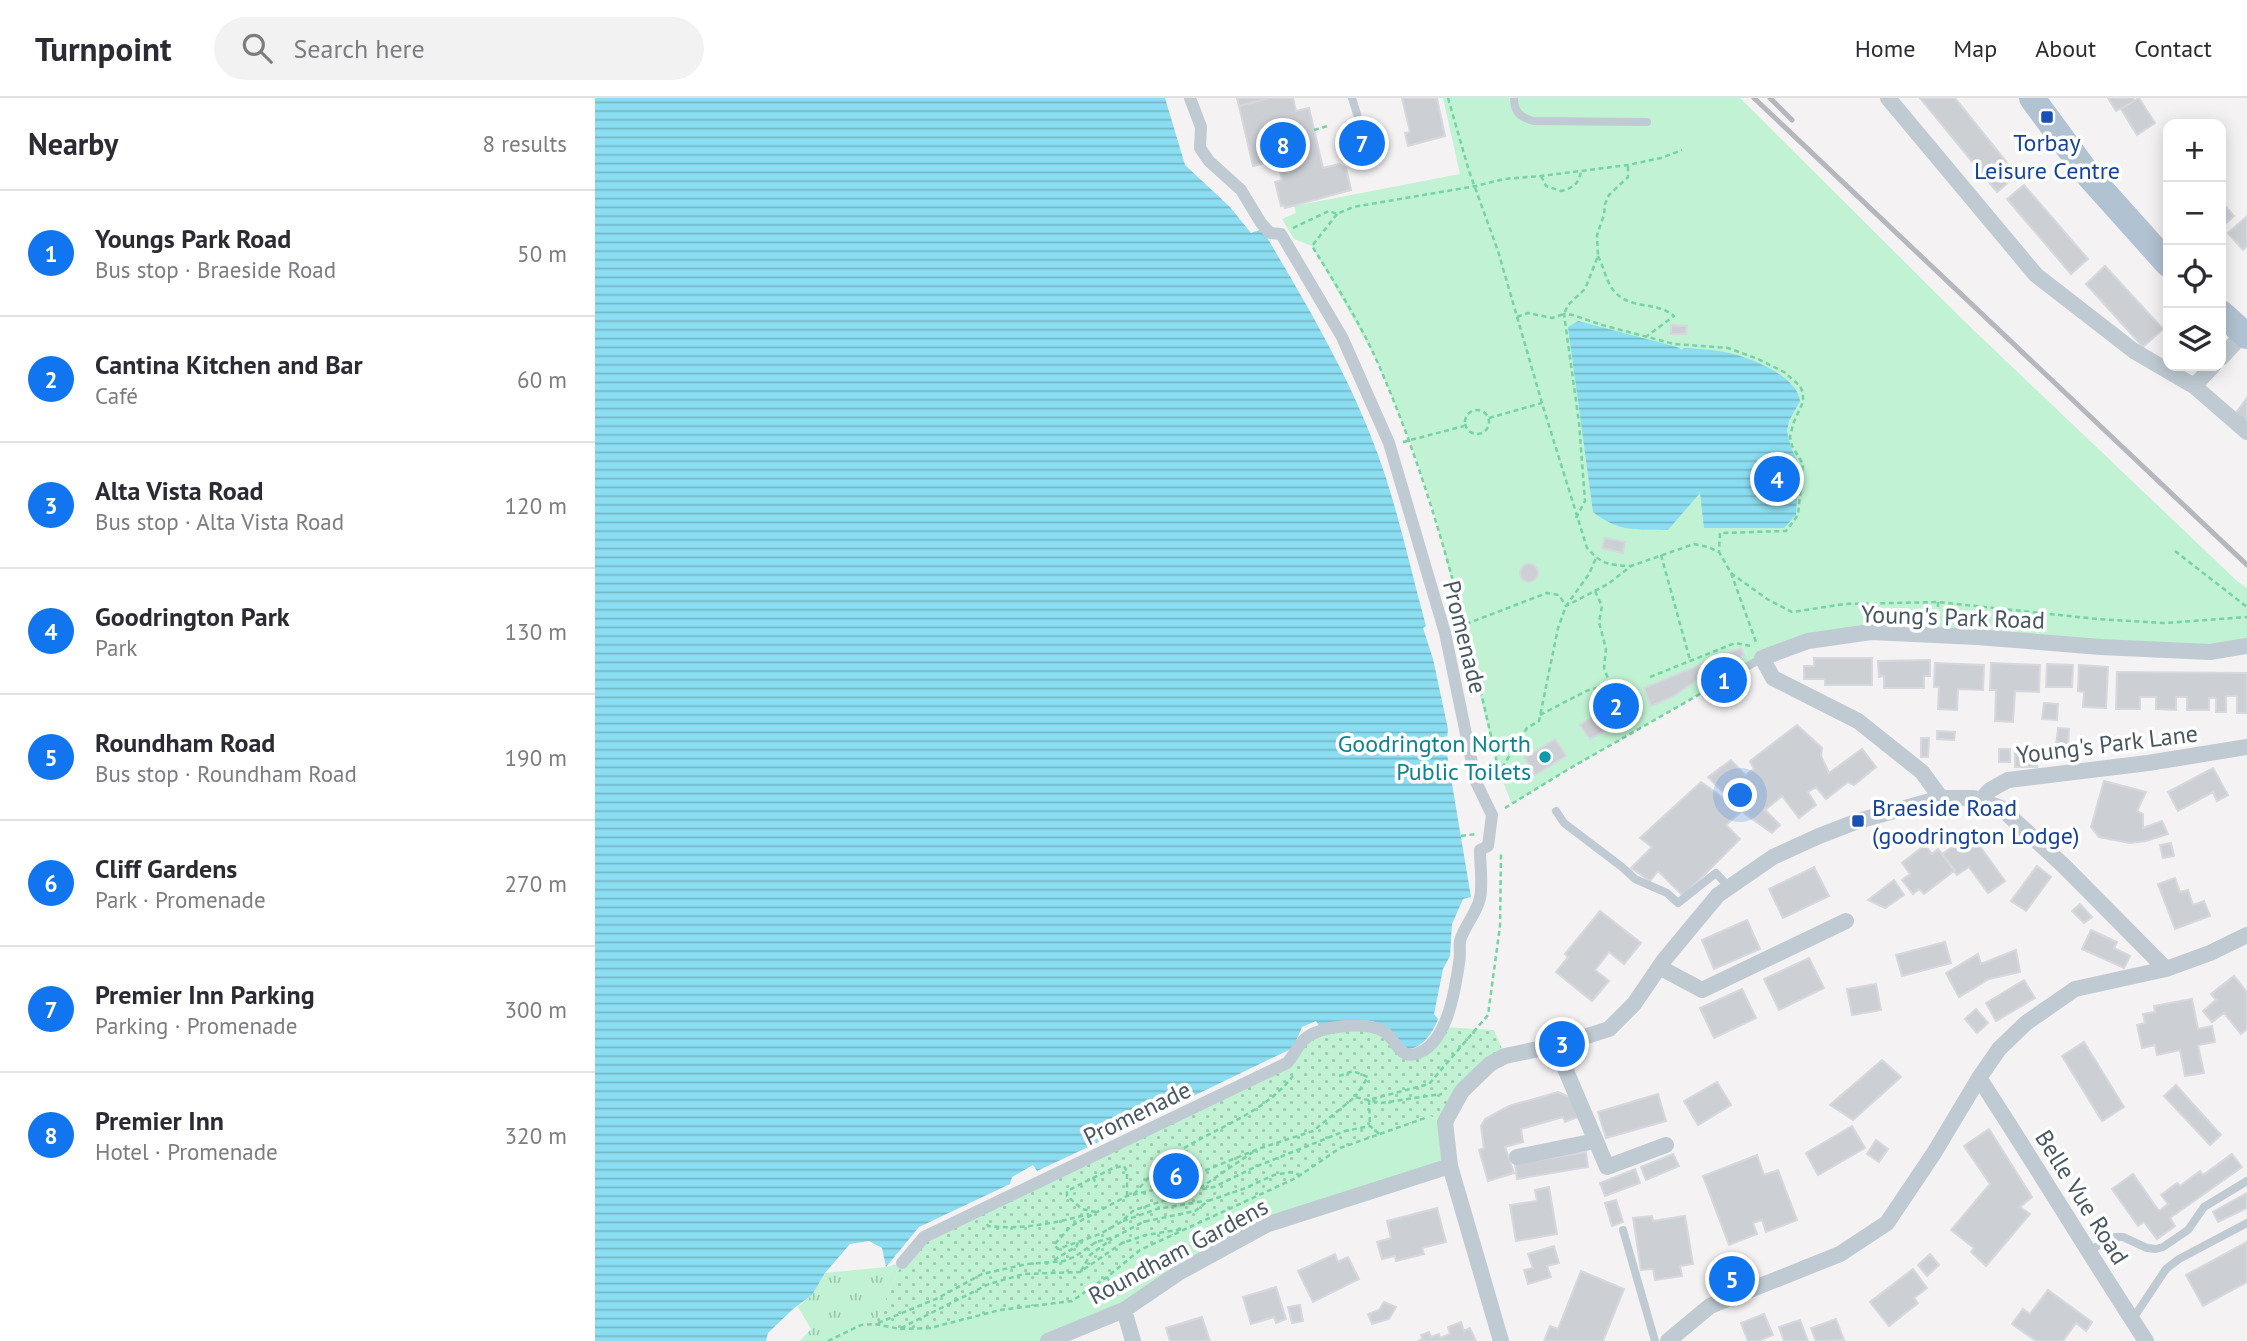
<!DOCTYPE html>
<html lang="en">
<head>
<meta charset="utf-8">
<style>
	:root { --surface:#fff; --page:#f2f2f3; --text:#2b2b33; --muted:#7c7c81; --line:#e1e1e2; --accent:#1175f0 }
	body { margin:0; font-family:"PT Sans",sans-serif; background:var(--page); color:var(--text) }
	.controls { position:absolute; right:21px; top:21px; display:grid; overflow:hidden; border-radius:14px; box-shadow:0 4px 18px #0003 }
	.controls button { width:63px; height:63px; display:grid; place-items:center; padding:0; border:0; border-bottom:2px solid var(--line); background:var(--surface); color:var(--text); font:35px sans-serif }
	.you { position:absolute; left:1146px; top:698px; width:24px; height:24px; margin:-18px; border:5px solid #fff; border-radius:50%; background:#1a73e8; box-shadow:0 0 0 10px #1a73e833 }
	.badge { display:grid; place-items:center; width:46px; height:46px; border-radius:50%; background:var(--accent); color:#fff; font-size:23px; font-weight:700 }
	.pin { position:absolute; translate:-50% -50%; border:4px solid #fff; box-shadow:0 2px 7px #0006 }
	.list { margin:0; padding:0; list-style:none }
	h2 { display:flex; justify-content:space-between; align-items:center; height:91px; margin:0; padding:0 28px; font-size:30px }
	h2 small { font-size:23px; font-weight:400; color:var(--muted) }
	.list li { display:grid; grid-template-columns:46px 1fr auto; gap:21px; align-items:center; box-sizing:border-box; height:126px; padding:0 28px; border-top:2px solid var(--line) }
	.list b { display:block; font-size:26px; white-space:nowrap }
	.list p { margin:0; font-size:23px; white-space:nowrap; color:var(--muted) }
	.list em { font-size:23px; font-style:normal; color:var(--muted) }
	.icon { flex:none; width:38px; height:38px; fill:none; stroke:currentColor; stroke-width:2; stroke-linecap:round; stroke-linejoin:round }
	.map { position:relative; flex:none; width:1652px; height:1243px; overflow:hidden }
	header { display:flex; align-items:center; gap:42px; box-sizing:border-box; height:98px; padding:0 35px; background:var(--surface); border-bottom:2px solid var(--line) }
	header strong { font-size:33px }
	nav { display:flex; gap:38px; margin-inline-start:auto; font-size:24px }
	.search { width:490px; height:63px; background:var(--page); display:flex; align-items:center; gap:18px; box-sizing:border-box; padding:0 24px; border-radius:38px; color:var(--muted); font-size:26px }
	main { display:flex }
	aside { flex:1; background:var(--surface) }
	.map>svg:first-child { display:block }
	.grass { fill:url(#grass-tufts) }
	.park { fill:#c0f2d3 }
	.garden { fill:url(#garden-dots) }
	.water { fill:url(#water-rules) }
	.building { fill:#cccfd4; stroke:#d6d8de; stroke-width:2 }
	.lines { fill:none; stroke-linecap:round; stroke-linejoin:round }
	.path { stroke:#76d3a3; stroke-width:2.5; stroke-dasharray:5 3.5; stroke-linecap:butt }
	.service { stroke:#bfcad2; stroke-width:8 }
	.pedestrian { stroke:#bfcad2; stroke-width:12 }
	.minor { stroke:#bfcad2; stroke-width:16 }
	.primary { stroke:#b1c2d2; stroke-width:26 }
	.rail { stroke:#b4b7bd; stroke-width:5 }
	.transit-dot { fill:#1a4fb4; stroke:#fff; stroke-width:2.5 }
	.culture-dot { fill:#0f9aa8; stroke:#fff; stroke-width:2.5 }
	.labels { text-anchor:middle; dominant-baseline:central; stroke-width:7; stroke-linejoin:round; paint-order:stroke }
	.transit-label { font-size:24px; fill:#164399; stroke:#fff }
	.street-label { font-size:24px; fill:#485661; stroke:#fff }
	.culture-label { font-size:24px; fill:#0d838f; stroke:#fff; text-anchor:end }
</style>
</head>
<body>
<header>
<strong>Turnpoint</strong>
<div class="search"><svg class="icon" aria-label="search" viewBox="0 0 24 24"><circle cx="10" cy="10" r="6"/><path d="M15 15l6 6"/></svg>Search here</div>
<nav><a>Home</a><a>Map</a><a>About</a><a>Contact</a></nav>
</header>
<main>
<aside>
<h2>Nearby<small>8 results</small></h2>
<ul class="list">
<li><span class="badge">1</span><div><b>Youngs Park Road</b><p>Bus stop · Braeside Road</p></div><em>50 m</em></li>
<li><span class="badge">2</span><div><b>Cantina Kitchen and Bar</b><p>Café</p></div><em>60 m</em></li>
<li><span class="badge">3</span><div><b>Alta Vista Road</b><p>Bus stop · Alta Vista Road</p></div><em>120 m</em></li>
<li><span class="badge">4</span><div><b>Goodrington Park</b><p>Park</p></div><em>130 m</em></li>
<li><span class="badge">5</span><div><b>Roundham Road</b><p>Bus stop · Roundham Road</p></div><em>190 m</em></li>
<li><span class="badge">6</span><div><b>Cliff Gardens</b><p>Park · Promenade</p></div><em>270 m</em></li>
<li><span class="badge">7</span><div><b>Premier Inn Parking</b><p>Parking · Promenade</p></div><em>300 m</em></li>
<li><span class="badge">8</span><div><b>Premier Inn</b><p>Hotel · Promenade</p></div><em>320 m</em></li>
</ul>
</aside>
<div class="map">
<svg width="1652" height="1243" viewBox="0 0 1652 1243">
	<defs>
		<pattern id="grass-tufts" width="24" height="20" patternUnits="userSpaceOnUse" patternTransform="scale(1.75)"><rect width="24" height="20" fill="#c0f2d3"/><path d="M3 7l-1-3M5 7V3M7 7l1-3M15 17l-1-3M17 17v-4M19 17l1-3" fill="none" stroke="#9ec7af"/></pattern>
		<pattern id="garden-dots" width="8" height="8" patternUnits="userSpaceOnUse" patternTransform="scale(1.75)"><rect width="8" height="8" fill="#c0f2d3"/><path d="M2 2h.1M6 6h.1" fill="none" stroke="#9ec7af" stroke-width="1.8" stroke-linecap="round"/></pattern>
		<pattern id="water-rules" width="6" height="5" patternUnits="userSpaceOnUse" patternTransform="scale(1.75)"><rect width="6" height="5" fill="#8bdef1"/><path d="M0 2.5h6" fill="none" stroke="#74b7c7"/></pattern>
	</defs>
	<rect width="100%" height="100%" fill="#f4f2f2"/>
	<!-- grass -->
	<path class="grass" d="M307 1165 280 1226 266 1227 233 1243H205L216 1231 203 1209 217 1197 230 1175 291 1169Z"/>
	<!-- park -->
	<path class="park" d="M848 0H1145L1368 222 1642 483 1652 490V548L1276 534 1167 560 972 672 917 706 904 674 841 420 815 343 781 261 717 148 699 141 687 121 701 115 699 108 865 76Z
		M835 1018 850 1024 855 1068 671 1127 529 1212 453 1243H233L266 1227 280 1226 305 1231 335 1230 405 1212 476 1203 512 1179 545 1152 701 1080 745 1050Z"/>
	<!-- garden -->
	<path class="garden" d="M770 927 820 956 849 929 899 932 910 958 850 1024 835 1018 745 1050 701 1080 545 1152 512 1179 477 1203 405 1212 335 1230 305 1231 280 1226 307 1165 329 1139 691 965 707 943Z"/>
	<!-- water -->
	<path class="water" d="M0 0H570L590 67 635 109 656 135 667 131C710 204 753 275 782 354 803 411 815 470 831 528L828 530 838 561 853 631 851 650 876 799 868 801 857 826 855 858 848 871 839 916 843 921C838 934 828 950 813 951 804 943 796 934 787 928 769 916 743 925 724 928L721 923 707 929 698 950 561 1016 558 1011 540 1020 538 1028 442 1073 438 1067 417 1079 415 1086 324 1129 291 1169 287 1150 274 1143 255 1146 230 1175 217 1197 198 1211 173 1235 171 1243H0Z
		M983 223 1082 249 1087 252 1089 250C1103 251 1119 251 1134 255 1156 260 1202 278 1205 303L1194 323 1192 333 1196 350 1204 366 1201 417 1189 430H1109L1105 395 1073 432C1041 431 1025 435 998 414L973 229Z"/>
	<!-- building -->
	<path class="building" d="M642 0H675L644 8Z
		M675 0H698L701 13 714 10 728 70 744 66 751 70 756 92 690 110 689 107 686 108 680 84 687 82 682 62 658 68 644 8Z
		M807 0H842L850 38 813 48 810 35 815 34Z
		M1325 0H1360L1422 77 1402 94Z
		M1513 0H1538L1539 3 1521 13Z
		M1544 0 1560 25 1542 37 1526 11Z
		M1429 87 1493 161 1476 176 1412 101Z
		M1626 103 1639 118 1626 130Z
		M1652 118V148L1648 152 1633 135Z
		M1510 168 1568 231 1548 249 1491 186Z
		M1076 227 1092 228 1091 236H1076Z
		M1652 300V330L1637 320Z
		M1010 440 1030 444 1028 455 1007 450Z
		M925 475a9 9 0 1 1 18 0a9 9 0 1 1-18 0Z
		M1146 550 1149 557 1108 578 1077 599 1056 608 1049 590Z
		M1219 560H1277V587H1230V581H1209V568H1219Z
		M1335 562V578H1329V590H1289V578L1284 579 1283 563Z
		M1340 565 1389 567 1388 592 1363 591 1362 612 1343 611 1344 589H1339Z
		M1396 565 1445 567 1444 594 1420 593 1418 624 1400 623 1401 592H1395Z
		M1452 566 1478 567 1477 589H1451Z
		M1484 567 1513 569 1511 610 1488 609 1489 594 1483 593Z
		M1522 574 1652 575V615H1642V598H1631V614H1621V600H1614V612H1592V599H1581V612L1561 611V599H1545V611H1521Z
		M1030 591 1045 615 995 641 985 627 1004 614 1000 605Z
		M1449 605 1463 606 1462 622 1447 621Z
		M1202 627 1227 650 1226 658 1234 675 1267 651 1281 669 1259 687 1253 684 1231 701 1221 689 1213 694 1221 707 1204 720 1187 698 1170 712 1185 727 1177 735 1150 716 1113 679 1136 662 1150 677 1159 671 1155 663Z
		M1463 630 1474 631 1473 649 1461 648Z
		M1342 633 1360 634 1359 642 1342 641Z
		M1326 640H1334L1333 659H1326Z
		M960 641 971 658 940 677 930 660Z
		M1404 651H1415V664H1404Z
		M1420 655H1442V669H1420Z
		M1618 670 1633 697 1622 703 1618 694 1583 713 1573 694Z
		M1509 683 1551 694 1542 713 1548 716V730L1567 723 1573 736 1551 743 1535 745 1504 739 1496 729Z
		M1106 684 1147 713 1131 727 1145 741 1088 798 1063 773 1055 783 1036 770 1057 749 1045 740Z
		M1376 736 1410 783 1393 795 1374 769 1362 777 1347 756Z
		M1576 745 1579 758 1568 760 1565 747Z
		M1330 747 1337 756 1343 751 1360 772 1329 796 1324 791 1318 796 1307 782 1315 776 1307 765Z
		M1442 768 1456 779 1431 813 1416 803Z
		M1219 769 1234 798 1188 820 1174 791Z
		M1580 780 1585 794 1593 792 1598 807 1609 803 1615 818 1580 831 1563 786Z
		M1299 782 1309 797 1290 810 1273 802Z
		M1485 806 1497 819 1489 825 1477 813Z
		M1005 813 1046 845 1029 866 1014 854 1000 872 1014 883 997 903 961 874 973 859 970 856Z
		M1152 822 1165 851 1119 871 1107 842Z
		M1496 832 1522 844 1519 850 1535 858 1529 870 1487 851Z
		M1350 844 1356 865 1307 878 1301 857Z
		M1421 852 1425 874 1394 881 1364 899 1351 875 1383 856 1386 866Z
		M1214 860 1229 890 1184 912 1169 881Z
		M1639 878 1652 894V931L1646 936 1629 915 1617 924 1608 913 1621 902 1616 896Z
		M1429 882 1440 900 1401 923 1391 905Z
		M1281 886 1286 912 1257 917 1252 891Z
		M1147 891 1161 920 1119 940 1105 910Z
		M1597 901 1603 931 1617 928 1620 944 1603 947 1609 975 1590 978 1585 952 1562 957 1560 947 1547 950 1542 927 1550 925 1548 916 1560 914 1559 908Z
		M1381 911 1393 925 1382 935 1370 921Z
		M1489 944 1529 1009 1507 1023 1467 958Z
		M1287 962 1306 979 1258 1022 1235 1007Z
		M1122 984 1136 1007 1103 1027 1089 1003Z
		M1581 987 1626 1037 1615 1047 1569 998Z
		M963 994 976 1000 983 1019 970 1024 968 1019 926 1031 928 1044 910 1049 919 1075 893 1083 884 1052 889 1050 886 1028 890 1021 914 1008Z
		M1063 996 1071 1023 1011 1040 1003 1014Z
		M1257 1028 1270 1050 1223 1077 1211 1055Z
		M1394 1031 1437 1099 1425 1109 1435 1116 1391 1168 1376 1154 1379 1150 1356 1132 1395 1086 1369 1048Z
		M1281 1042 1293 1051 1284 1064 1272 1056Z
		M991 1054 993 1069 922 1081 920 1066Z
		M1078 1056 1084 1068 1051 1082 1046 1069Z
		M1637 1056 1647 1069 1575 1120 1580 1128 1562 1141 1549 1124 1543 1128 1517 1091 1538 1076 1564 1113 1573 1106 1566 1097 1582 1085 1585 1088 1605 1073 1608 1077Z
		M1162 1057 1169 1077 1183 1072 1202 1122 1171 1134 1167 1122 1158 1125 1162 1136 1134 1147 1108 1078Z
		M1040 1071 1045 1085 1010 1098 1005 1085Z
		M954 1089 962 1136 921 1143 915 1107 942 1103 940 1092Z
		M1652 1095V1110L1623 1124 1618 1114Z
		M1021 1102 1028 1124 1017 1128 1010 1105Z
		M842 1110 851 1144 827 1150 829 1156 801 1163 800 1158 787 1161 782 1144 796 1140 792 1123Z
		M1057 1118 1058 1123 1090 1118 1098 1166 1085 1168 1087 1178 1060 1182 1058 1171 1046 1172 1038 1120Z
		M1652 1144V1184L1608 1208 1591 1177Z
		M959 1148 964 1165 952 1168 956 1179 933 1186 929 1172 938 1170 933 1156Z
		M740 1156 743 1164 753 1159 764 1181 718 1204 703 1173Z
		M1335 1156 1344 1167 1332 1178 1323 1167Z
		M1318 1171 1332 1190 1319 1200 1323 1205 1294 1228 1275 1204Z
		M986 1173 1029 1191 1008 1243H949L955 1228 963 1231Z
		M681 1189 691 1221 681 1225 679 1219 656 1226 648 1199Z
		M1453 1192 1497 1224 1491 1233 1481 1225 1468 1243H1441L1417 1226 1428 1211 1435 1216Z
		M789 1204 801 1209 794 1221 777 1226 773 1216 784 1212Z
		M705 1207 708 1223 697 1225 693 1209Z
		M1169 1216 1178 1237 1163 1243H1153L1146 1225Z
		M607 1219 615 1243H575L571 1230Z
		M1241 1221 1249 1242 1221 1243 1216 1230Z
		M1205 1222 1213 1243H1189L1184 1229Z
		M866 1224 869 1233 875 1230 881 1243H823L828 1241 826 1237 834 1234 836 1239 844 1236 845 1240 855 1236 853 1229Z"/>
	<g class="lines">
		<!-- path -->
		<path class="path" d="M853 0 874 73 903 153 947 305 992 450C1007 467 1015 467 1036 468
			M719 32 733 28
			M946 78 951 88 966 93C979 90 985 84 986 72
			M742 116 717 148C740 185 764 223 782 263 840 395 873 534 904 674
			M698 130 734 113 742 116 758 109 881 88 909 81 946 78 1033 67 1066 60 1087 52
			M1003 158C1009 169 1011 184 1019 193 1035 212 1062 203 1079 218L1052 238
			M922 219 933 215 957 220 969 216 973 207 990 191 1003 158 1002 137 1009 117 1010 106 1014 97 1033 79V67
			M870 324a12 12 0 1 1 24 0a12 12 0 1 1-24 0Z
			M894 320 947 305
			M808 344 869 328
			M981 420 990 403 984 325 969 216 978 217 1007 227 1079 246 1133 250 1163 261 1189 274 1205 288 1208 295V304L1198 326 1195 339 1197 348 1208 366 1203 417 1191 433 1125 435 1124 454
			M1580 453 1652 509
			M1066 457 1095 562
			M1136 475 1172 501 1197 514 1250 506 1343 504 1502 521 1570 525 1652 519
			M1000 493 1007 508 1004 524 1011 551 1009 570 1015 586 1017 598
			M1343 504V521
			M863 529 952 495 964 497 971 508 1013 486 1036 468 1099 446 1113 449 1124 454 1136 475 1161 544
			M1055 579 1140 545 1156 548
			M945 617 991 593 1015 586
			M898 684 932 630 944 623 963 530 971 508 994 476 1001 460
			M910 710 972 672 1119 588
			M866 738 881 736
			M744 978 758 973 773 979 760 999
			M777 1001 834 986 893 917 905 828 906 756
			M774 1002 775 1027
			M784 1036 775 1028 750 1033 660 1069 619 1089 603 1092 539 1112 526 1124 505 1136 463 1151 459 1147 476 1128 532 1098 567 1090 663 1051 718 1033 760 999 786 1005 847 996
			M498 1079 502 1088
			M605 1090 658 1054
			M539 1096C554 1079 571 1060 591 1049 628 1027 671 1013 698 978
			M501 1114 487 1111 472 1098V1093L518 1070 529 1068 532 1074V1098
			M528 1123 562 1111 610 1103
			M392 1126 393 1128C428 1132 460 1125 494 1116
			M459 1162 482 1148 483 1143
			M486 1173 495 1157 517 1141
			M512 1179 522 1198
			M283 1225 343 1200 387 1176 432 1166 469 1163 481 1158 501 1144 520 1139 548 1124 600 1113 613 1103 648 1091 679 1077 696 1074 705 1077
			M306 1230 394 1186 429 1176 485 1174 527 1145 551 1137 588 1131
			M233 1243 266 1227 280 1226 305 1231 335 1230 405 1212 477 1203 512 1179 545 1152 701 1080 745 1050 833 1019"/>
		<!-- service -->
		<path class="service" d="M757 0 762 16
			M919 0C919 14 925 19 938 23L1052 24
			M1129 582 1167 560
			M961 713 969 725 1027 769 1040 781 1072 795 1083 805 1121 775 1134 789
			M1028 1132 1060 1243
			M1493 1153 1520 1139H1528L1552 1150 1561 1151 1568 1149 1593 1132 1609 1109 1652 1083
			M1537 1222 1571 1171 1584 1161 1652 1125"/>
		<!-- pedestrian -->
		<path class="pedestrian" d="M307 1165 329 1139 692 965C699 958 703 946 711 940 726 928 770 923 788 933 800 939 804 961 820 956 852 948 860 892 864 865 866 857 864 851 865 843 869 828 882 815 885 800 888 787 885 765 885 752L893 748 897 717 881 684 850 535 794 345 747 239 686 136 675 135 666 125 646 92 614 63 605 50 606 29 595 0"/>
		<!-- minor -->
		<path class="minor" d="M1293 0 1441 177 1539 253 1599 288 1652 334
			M1626 260 1649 235
			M1599 288 1618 268
			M1385 703 1395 692 1413 682 1553 665 1652 649
			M1064 869 1107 892 1251 823
			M1571 871 1469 768 1406 710 1379 700H1346L1327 674 1263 623 1178 580 1167 560 1213 543 1276 534 1382 539 1506 549 1615 554 1652 548
			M960 947 1012 1069 1071 1047
			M1384 980C1441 1067 1494 1156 1551 1243
			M922 1059 1000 1043
			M529 1212 538 1243
			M453 1243 529 1212 585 1174 671 1127 855 1068
			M906 1243 855 1068 850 1024 867 993 895 966 910 958 967 946 1014 931 1039 906 1069 862 1123 797 1178 759 1224 738 1263 723 1346 700
			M1073 1243 1115 1208 1245 1156 1292 1125 1339 1055 1384 980 1404 951 1431 925 1480 891 1571 871 1615 855 1652 837"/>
		<!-- primary -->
		<path class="primary" d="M1437 0 1495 79 1573 166
			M1626 215 1652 238"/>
		<!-- rail -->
		<path class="rail" d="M1159 0 1652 467
			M1175 0 1197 22"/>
	</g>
	<!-- markers -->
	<g class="transit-dot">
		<rect x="1445" y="12" width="14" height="14" rx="3.5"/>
		<rect x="1256" y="716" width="14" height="14" rx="3.5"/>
	</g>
	<circle class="culture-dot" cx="950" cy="659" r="7"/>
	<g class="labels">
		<!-- transit labels -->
		<g class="transit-label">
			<text x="1452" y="44">Torbay<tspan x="1452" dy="28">Leisure Centre</tspan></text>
			<text x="1277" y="709" text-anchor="start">Braeside Road<tspan x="1277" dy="28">(goodrington Lodge)</tspan></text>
		</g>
		<!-- street labels -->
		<g class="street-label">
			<text transform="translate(1358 519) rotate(2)">Young's Park Road</text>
			<text transform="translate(870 539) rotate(76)">Promenade</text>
			<text transform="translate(1512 646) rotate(-7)">Young's Park Lane</text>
			<text transform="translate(542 1015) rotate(-26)">Promenade</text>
			<text transform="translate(1487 1099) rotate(58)">Belle Vue Road</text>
			<text transform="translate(583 1153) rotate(-28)">Roundham Gardens</text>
		</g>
		<!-- culture labels -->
		<g class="culture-label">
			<text x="936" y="645">Goodrington North<tspan x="936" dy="28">Public Toilets</tspan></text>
		</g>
	</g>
</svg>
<div class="controls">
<button>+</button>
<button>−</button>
<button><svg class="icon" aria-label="locate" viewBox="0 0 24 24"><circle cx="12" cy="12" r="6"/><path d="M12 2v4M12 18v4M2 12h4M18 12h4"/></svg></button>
<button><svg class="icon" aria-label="layers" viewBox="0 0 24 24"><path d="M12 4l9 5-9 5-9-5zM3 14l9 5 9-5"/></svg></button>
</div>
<div class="you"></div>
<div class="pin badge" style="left:1129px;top:582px">1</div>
<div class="pin badge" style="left:1021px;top:608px">2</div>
<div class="pin badge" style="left:967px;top:946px">3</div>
<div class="pin badge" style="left:1182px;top:381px">4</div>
<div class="pin badge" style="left:1137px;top:1181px">5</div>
<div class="pin badge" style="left:581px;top:1078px">6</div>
<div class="pin badge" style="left:767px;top:45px">7</div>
<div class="pin badge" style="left:688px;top:47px">8</div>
</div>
</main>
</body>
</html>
